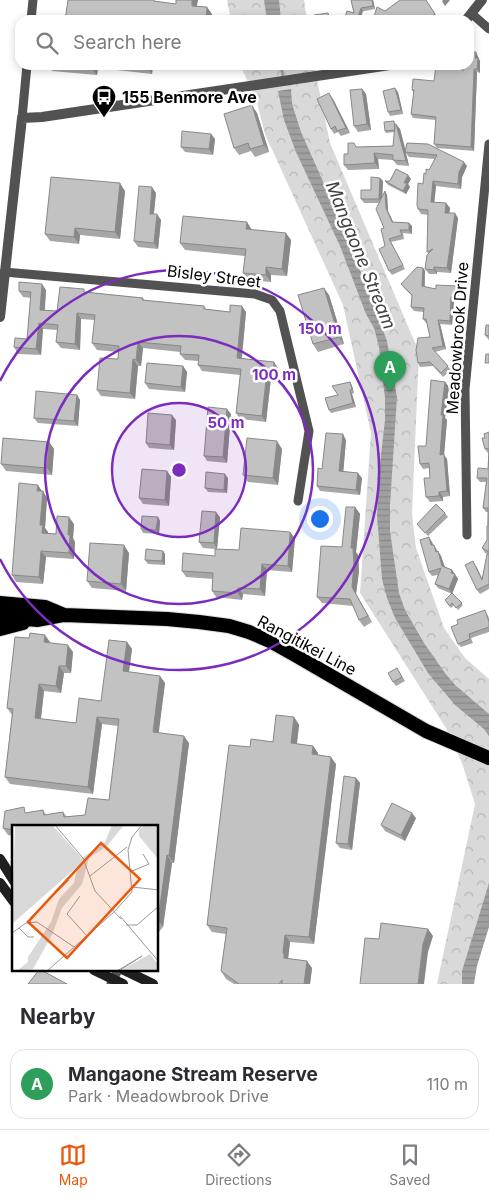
<!DOCTYPE html>
<html lang="en">
<head>
<meta charset="utf-8">
<style>
	:root { --surface:#fff; --page:#f2f2f3; --text:#2b2b33; --muted:#7c7c81; --line:#e1e1e2; --accent:#ea580c }
	body { margin:0; font-family:Inter,sans-serif; background:var(--page); color:var(--text) }
	.you { position:absolute; left:319px; top:518px; width:18px; height:18px; margin:-12px; border:4px solid #fff; border-radius:50%; background:#1a73e8; box-shadow:0 0 0 8px #1a73e833 }
	.badge { display:grid; place-items:center; width:32px; height:32px; border-radius:50%; background:var(--accent); color:#fff; font-size:16px; font-weight:700 }
	.pin { position:absolute; translate:-50% -41px; filter:drop-shadow(0 1px 2px #0008) }
	.pin::after { content:''; position:absolute; top:26px; width:18px; height:15px; background:inherit; clip-path:polygon(0 0,100% 0,50% 100%) }
	.list { margin:0; padding:0; list-style:none }
	h2 { display:flex; justify-content:space-between; align-items:center; height:65px; margin:0; padding:0 20px; font-size:21px }
	h2 small { font-size:16px; font-weight:400; color:var(--muted) }
	.list li { display:grid; grid-template-columns:32px 1fr auto; gap:15px; align-items:center; box-sizing:border-box; height:70px; margin:0 10px 10px; padding:0 10px; border:1px solid var(--line); border-radius:15px }
	.list b { display:block; font-size:19px; white-space:nowrap }
	.list p { margin:0; font-size:16px; white-space:nowrap; color:var(--muted) }
	.list em { font-size:16px; font-style:normal; color:var(--muted) }
	.icon { flex:none; width:28px; height:28px; fill:none; stroke:currentColor; stroke-width:2; stroke-linecap:round; stroke-linejoin:round }
	.map { position:relative; flex:none; width:489px; height:984px; overflow:hidden }
	.search { position:absolute; background:var(--surface); box-shadow:0 2px 8px #0003; left:15px; right:15px; top:15px; height:55px; display:flex; align-items:center; gap:12px; box-sizing:border-box; padding:0 18px; border-radius:15px; color:var(--muted); font-size:19px }
	.sheet { height:145px; background:var(--surface) }
	nav { display:flex; justify-content:space-around; align-items:center; box-sizing:border-box; height:70px; border-top:1px solid var(--line); background:var(--surface); font-size:14px; color:var(--muted) }
	nav a { display:grid; justify-items:center; gap:2px }
	nav .on { color:var(--accent) }
	.map>svg:first-child { display:block }
	.forest { fill:url(#forest-crowns) }
	.water { fill:url(#water-rules) }
	.lines { fill:none; stroke-linecap:round; stroke-linejoin:round }
	.stream { stroke:#a0a0a0; stroke-width:2.5 }
	.trunk-casing { stroke:#dbdbdb; stroke-width:16 }
	.minor { stroke:#525252; stroke-width:9 }
	.tertiary { stroke:#525252; stroke-width:10 }
	.secondary { stroke:#1f1f1f; stroke-width:10 }
	.trunk { stroke:#000; stroke-width:14 }
	.wall { fill:#a7a7a7 }
	.shaded-wall { fill:#888 }
	.building { fill:#c2c2c2; stroke:#888 }
	.ring { fill:none; stroke:#7b2cbf; stroke-width:2.5 }
	.labels { text-anchor:middle; dominant-baseline:central; stroke-width:5; stroke-linejoin:round; paint-order:stroke }
	.poi-label { font-size:16px; font-weight:bold; fill:#000; stroke:#fff; text-anchor:start }
	.street-label { font-size:16px; fill:#000; stroke:#fff }
	.water-label { font-size:18px; font-style:italic; fill:#414141; stroke:#fff }
	.inset-road { fill:none; stroke:#999; stroke-width:1 }
	.view { fill:#e8590c; fill-opacity:0.15; stroke:#e8590c; stroke-width:2.5 }
	.inset-edge { fill:none; stroke:#000; stroke-width:2.5 }
	.centre { fill:#7b2cbf; stroke:#fff; stroke-width:2.5 }
	.ring-label { font-size:15px; text-anchor:middle; font-weight:bold; fill:#7b2cbf; stroke:#fff; stroke-width:5; stroke-linejoin:round; paint-order:stroke }
</style>
</head>
<body>
<div class="map">
<svg width="489" height="984" viewBox="0 0 489 984">
	<defs>
		<pattern id="forest-crowns" width="20" height="18" patternUnits="userSpaceOnUse" patternTransform="scale(1.25)"><rect width="20" height="18" fill="#d9d9d9"/><path d="M2 6a3 3 0 1 1 6 0M12 15a3 3 0 1 1 6 0" fill="none" stroke="#b8b8b8"/></pattern>
		<pattern id="water-rules" width="6" height="5" patternUnits="userSpaceOnUse" patternTransform="scale(1.25)"><rect width="6" height="5" fill="#a0a0a0"/><path d="M0 2.5h6" fill="none" stroke="#888"/></pattern>
	</defs>
	<rect width="100%" height="100%" fill="#fff"/>
	<!-- forest -->
	<path class="forest" d="M227 0H304L307 20H231Z
		M240 65H314L330 143 419 352 412 514 416 548 444 628 465 658 489 679V902L471 984H437L475 804 462 763 446 728 360 593 371 433 343 305 265 134 256 99Z"/>
	<!-- water -->
	<path class="water" d="M264 0H279L281 20H267Z
		M291 89 292 104 301 132 346 233 387 341 397 397 390 505V531L399 593 405 610 424 643 445 673 455 685 489 714V736L484 729 455 705 428 673 395 618 387 598 382 579 377 515 380 464 385 420V398L379 347 374 328 366 314 340 246 296 152 284 120 278 91Z
		M489 883V927L477 966 474 984H462V971Z"/>
	<g class="lines">
		<!-- stream -->
		<path class="stream" d="M281 65 283 77"/>
		<defs>
			<path id="trunk" d="M0 603 45 607 64 615
				M0 617 38 620 64 615 167 619 199 622 229 626 249 632 270 641 295 655 426 731 489 758
				M0 629 23 623"/>
		</defs>
		<!-- trunk casing -->
		<use href="#trunk" class="trunk-casing"/>
		<!-- minor -->
		<path class="minor" d="M472 14 489 29
			M31 20 33 0
			M22 118 27 65
			M4 272 255 294 272 300 280 311 309 431 298 501
			M467 535 465 389 489 144
			M111 984 118 970"/>
		<!-- tertiary -->
		<path class="tertiary" d="M466 20 482 0
			M0 317 22 118 42 117 390 65"/>
		<!-- secondary -->
		<path class="secondary" d="M0 859 14 881
			M0 883 14 902
			M94 970 123 984
			M124 970 153 984"/>
		<!-- trunk -->
		<use href="#trunk" class="trunk"/>
	</g>
	<!-- wall -->
	<path class="wall" d="M351 0H373L375 9 354 13Z
		M426 0 438 18 435 20H394L385 11Z
		M478 56V58L480 61V73L477 72 474 151 437 148 434 144 436 120 413 118 411 114 414 93 412 90 463 71Z
		M48 65H153L152 74 98 68 97 75 52 71Z
		M362 89 366 94 371 130 358 132 354 126Z
		M398 92 403 114 390 116 388 112Z
		M333 99 350 133 341 136 338 132 334 134 331 129Z
		M257 113 269 152 255 157 251 151 239 155 234 148Z
		M394 121 395 125 400 129 406 151 407 143 467 166 462 177 461 189 436 186 434 202 446 203 450 208 449 213 458 218 451 273 437 272V274H429L425 269 429 254 427 252 428 215 421 214 418 209 423 184 426 174 429 170 435 159 409 157 406 153 409 166 397 165 393 160 378 159 379 169 348 170 344 165 348 154 357 147 393 146 395 132 386 133 385 131Z
		M211 134 215 139 213 155 185 152 181 147Z
		M408 175 411 179 408 184 410 187 406 194 388 185 385 181H390Z
		M380 178 383 181 382 197 385 191 387 195 388 211 393 222 409 223 412 226V234L403 233 404 239 391 242 405 269 392 275 389 271 385 246 384 228 379 203H364L361 199 371 190Z
		M125 191 120 239 80 235 79 244 50 241 45 234Z
		M156 193 154 214 161 220 158 249 138 247 134 241Z
		M252 230 291 240 287 276 271 275V282L248 280 243 273 245 256 185 250 180 243Z
		M423 268 425 271V287L436 289 459 290 458 302 454 301 452 325 440 324 446 349 435 352 451 370 443 377 433 366 420 367 418 363 430 337 427 323H426L423 319 424 312 414 311 411 307 412 296 404 288 401 284Z
		M46 290 45 310 57 311 86 292 143 298 144 300 204 306 206 309 230 312H246L242 358 278 368 277 379 271 378 266 422 240 419 236 413 240 375 202 371 198 365V361L185 360 180 354V352L143 348 141 366H138L135 399 101 396 97 390 118 359V352L97 350 92 343 95 320 81 319 80 350 61 348 56 342 58 330 43 329 41 355 18 354 14 347 27 339 31 298 23 297 19 291Z
		M329 295 344 344 318 352 313 344Z
		M489 325V340L488 339 485 335Z
		M183 366 187 372 185 392 149 389 145 383Z
		M350 382 352 386 354 393 352 394 356 407 331 413 329 410 338 395Z
		M445 382 449 387 445 418 447 420 444 455 447 459 450 496 443 497V501L430 502 426 497 430 478 429 468 423 469 420 464 426 446Z
		M77 395 80 400 78 426 38 423 34 418Z
		M231 414 227 463 207 461 204 456Z
		M176 420 174 450 149 448 146 443Z
		M489 432V589L480 594 477 590 476 565 482 578 488 554 485 553 482 548 487 540 488 512H486L483 508 486 482H480L477 478 488 469 489 452 488 453 485 449V438Z
		M346 440 343 471 362 478 360 495 320 491 317 486 322 469Z
		M49 442 54 449 52 475 6 471 1 464Z
		M282 449 278 485 248 482 243 475Z
		M167 471 171 477 169 506 143 504 139 498Z
		M228 478 227 493 208 492 205 488Z
		M42 491 47 498 45 528 48 532V533L56 534 74 524 73 538 75 542 74 559 46 557 43 584 16 582 12 575Z
		M355 507 360 514 356 552 358 555 359 571 356 594 372 622 364 627 359 620 353 606 322 603 317 597 342 547Z
		M445 513 448 517 428 536 417 524Z
		M158 517 160 521 159 534 143 533 141 529Z
		M220 517 217 549 239 550 295 538 292 572 267 570 265 596 243 594 242 600 216 597 212 591 213 579 186 577 182 571 215 556V549L203 548 199 542Z
		M432 542 433 545H434L441 556 445 567 452 570 458 579 452 594 463 605 458 610 454 605 451 608 446 602 452 594 438 588 435 584 438 575 432 576 429 572Z
		M163 551 165 554V565L148 564 145 560Z
		M129 553 126 591 92 588 87 581Z
		M487 614 489 618V632L471 638 473 643 461 647 458 644Z
		M127 642 132 649 129 672 165 683 158 733 189 743 174 863H172L163 927 158 933V826H14V836L8 835 3 828 28 813 43 810 46 815 63 812 67 817 85 815 109 800 118 726 102 724 93 794 10 784 5 777 12 715 7 708 50 643 73 652 71 673H64L61 693 44 691 41 719 76 723 101 701Z
		M397 668 405 681 396 686 393 682Z
		M294 717 299 725 297 744 313 746 318 753V755L336 764 314 944 290 942 288 959 312 968 310 984H234L226 979 221 971 226 934 212 932 207 925 250 747 273 742Z
		M356 778 360 783 352 850 340 848 336 843Z
		M416 818 405 841 385 831 381 825Z"/>
	<!-- shaded-wall -->
	<path class="shaded-wall" d="M192 0H198L196 12 192 6Z
		M372 0H373L375 9 373 6Z
		M443 0H450L445 6 442 1Z
		M207 7 212 14 211 20H206Z
		M361 8 363 11 360 20H357Z
		M328 13 332 19V20H329Z
		M390 15 393 19V20H388Z
		M476 52 480 61V73L477 69 475 58Z
		M93 65H96L98 68 97 75 92 69Z
		M148 65H153L152 74 147 67Z
		M474 69 477 72 474 151 471 147Z
		M395 88 398 92 403 114 401 110Z
		M362 89 366 94 371 130 367 124Z
		M329 93 333 99 350 133 346 128Z
		M252 105 257 113 269 152 264 145Z
		M396 124 400 129 409 166 406 161Z
		M211 134 215 139 213 155 209 149Z
		M374 153 378 159 379 169 375 163Z
		M464 162 467 166 462 177 461 189 458 184 459 172Z
		M408 175 411 179 408 184 410 187 406 194 403 191 404 183Z
		M380 178 383 181 382 203 379 199Z
		M433 181 436 186 434 206 431 202Z
		M120 183 125 191 120 239 115 232Z
		M152 187 156 193 153 219 150 214Z
		M385 191 387 195 388 211 395 226 392 222 386 208Z
		M446 203 450 208 449 217 445 213Z
		M455 213 458 218 451 273 447 268Z
		M157 214 161 220 158 249 154 243Z
		M247 222 252 230 246 229Z
		M409 223 412 226V234L409 230Z
		M75 228 80 235 79 244 74 237Z
		M286 233 291 240 287 276 282 269Z
		M266 267 271 275V282L266 275Z
		M434 267 437 272V274L434 270Z
		M423 268 425 271 424 290 422 286Z
		M42 284 46 290 44 316 40 310Z
		M456 286 459 290 458 302 455 298Z
		M324 288 329 295 344 344 339 337Z
		M451 297 454 301 452 325 450 321Z
		M242 306 246 312 241 364 237 358Z
		M77 313 81 319 80 350 75 344Z
		M438 320 440 324 446 349 443 346Z
		M39 323 43 329 41 355 36 349Z
		M138 342 143 348 141 366 136 360Z
		M133 359 138 366 135 399 130 393Z
		M274 362 278 368 277 379 273 373Z
		M183 366 187 372 185 392 181 387Z
		M267 372 271 378 266 422 262 416Z
		M350 382 352 386 354 393 352 389Z
		M445 382 449 387 445 418 447 420 444 455 447 459 450 496 447 491 440 455 441 415Z
		M350 390 352 394 356 407 353 403Z
		M77 395 80 400 78 426 74 421Z
		M227 409 231 414 227 463 223 457Z
		M172 415 176 420 174 450 170 445Z
		M343 434 346 440 343 476 339 471Z
		M277 441 282 449 278 485 273 478Z
		M49 442 54 449 52 475 47 468Z
		M167 471 171 477 169 506 165 500Z
		M358 473 362 478 360 495 356 490Z
		M225 474 228 478 227 493 224 490Z
		M38 485 42 491H37Z
		M43 491 47 498 45 528 48 532 47 539 42 533 40 525Z
		M439 492 443 497V501L439 496Z
		M355 507 360 514 356 552 358 555 359 571 356 594 372 622 368 616 352 587 351 548Z
		M216 512 220 517 217 549 214 543Z
		M69 517 74 524 73 538 75 542 74 559 69 553 68 535Z
		M158 517 160 521 159 534 156 530Z
		M290 532 295 538 292 572 288 566Z
		M429 537 432 542 435 550 431 545Z
		M124 545 129 553 126 591 121 584Z
		M41 551 46 557 43 584 39 577Z
		M163 551 165 554V565L162 561Z
		M438 551 441 556 446 571 442 566Z
		M262 564 267 570 265 596 260 589Z
		M452 570 458 579 452 594 449 589 451 573Z
		M238 588 243 594 242 600 238 593Z
		M45 635 50 642 49 649 44 642Z
		M127 642 132 649 128 678 123 671Z
		M68 645 73 652 71 673 66 666Z
		M59 666 64 673 61 693 56 686Z
		M160 676 165 683 158 739 153 732Z
		M39 684 44 691 40 725 35 718Z
		M97 717 102 724 93 794 88 787Z
		M294 717 299 725 296 750 291 743Z
		M184 736 189 743 174 863 169 856Z
		M313 746 318 753 317 762 312 754Z
		M331 757 336 764 314 944 309 937Z
		M356 778 360 783 352 850 348 844Z
		M412 813 416 818 405 841 401 835Z
		M167 855 172 863 163 927 158 920Z
		M428 929 433 936 428 952 424 984H418L423 944Z
		M285 935 290 942 288 959 284 958 283 953Z
		M307 961 312 968 310 984H304Z"/>
	<!-- building -->
	<path class="building" d="M68 0H154V1L176 4V0H192V6L207 7 206 20H65Z
		M351 0H372L373 6 361 8 357 20H344L347 11 354 13Z
		M400 0H426L435 14 425 20H394L390 15 388 20H373L377 7 385 11Z
		M328 13 329 20H314V15Z
		M469 52H476L475 58H478L477 69H474L471 147 434 144 436 117 411 114 414 90H412L413 79 434 81 436 65H459L463 71V65H469Z
		M56 65H93L92 69Z
		M129 65H148L147 67Z
		M395 88 401 110 388 112 383 91Z
		M362 89 367 124 354 126 350 90Z
		M329 93 346 128 337 131 335 126 331 129 317 99Z
		M252 105 264 145 250 149 248 143 234 148 224 114Z
		M394 121 395 130 385 131 384 122Z
		M395 124H396L406 161 393 160V155L374 153 375 163 344 165V154H348V143H354L356 147 393 146Z
		M182 131 211 134 209 149 181 147Z
		M407 143 428 144 464 162 459 172 458 184 433 181 431 202 446 203 445 213H455L447 268 434 267V270L425 269 427 255 433 249 427 252 428 210 418 209 417 205 418 183 423 184 424 173 426 174V169L429 170 437 155 405 152Z
		M396 169 408 175 404 183H407L403 191 385 181H390Z
		M51 177 120 183 115 232 75 228 74 237 45 234Z
		M371 177 380 178 379 199H361V190H371Z
		M139 186 152 187 150 214H157L154 243 134 241Z
		M385 191 386 208 392 222 409 223V230H400L402 235 389 239 403 265 389 271 379 249 385 246 381 229 384 228 376 209Z
		M183 216 247 222 246 229 286 233 282 269 266 267V275L243 273 246 249 180 243Z
		M417 267 423 268 422 286 436 289V285L456 286 455 298 451 297 450 321 438 320 443 346 432 348 448 366 441 373 430 362 418 363 416 350 418 338 430 337 426 319H423L424 308 411 307 412 295 401 284Z
		M19 282 42 284 40 310 57 311 60 287 84 289V292L143 298 142 300 204 306V309L230 312V305L242 306 237 358 274 362 273 373 267 372 262 416 236 413 241 369 198 365 199 355 180 354 181 346 138 342 136 360 133 359 130 393 97 390 100 358 118 359 119 346 92 343 95 315 77 313 75 344 56 342 58 325 39 323 36 349 14 347 15 338 27 339 31 292 19 291Z
		M324 288 339 337 313 344 298 295Z
		M486 325H489V336L485 335Z
		M486 354H489V363H485Z
		M147 363 183 366 181 387 145 383Z
		M431 380 445 382 441 415H443L440 455 444 454 447 491 439 492V496L426 497 424 478H430L429 463 420 464 418 446H426Z
		M350 382 352 389 350 390 353 403 329 410 325 398 338 395 332 386Z
		M36 391 77 395 74 421 34 418Z
		M208 407 227 409 223 457 204 456Z
		M148 413 172 415 170 445 146 443Z
		M489 432V448L485 449 482 438H485L484 434Z
		M326 433 343 434 339 471 358 473 356 490 317 486 318 468 322 469Z
		M3 438 49 442 47 468 1 464Z
		M247 438 277 441 273 478 243 475Z
		M489 450V552L482 548 487 540V526H488V508H483L487 478H477L478 468 488 469Z
		M142 469 167 471 165 500 139 498Z
		M206 472 225 474 224 490 205 488Z
		M19 483 38 485 37 491H43L40 525H43L42 533 56 534 57 516 69 517 68 535H70L69 553 41 551 39 577 12 575Z
		M436 504 445 513 425 533 417 524Z
		M346 507H355L351 548H353L354 564 352 587 368 616 359 620 350 599 317 597 321 546 342 547Z
		M202 511 216 512 214 543 199 542Z
		M142 516 158 517 156 530 141 529Z
		M241 528 290 532 288 566 262 564 260 589 238 588V593L212 591 213 573 182 571 183 553 215 556V549L239 550Z
		M429 537 431 545H434L436 552 438 551 442 566 452 570 451 573 455 574 449 589 435 584 441 568 429 572 420 540Z
		M90 543 124 545 121 584 87 581Z
		M146 549 163 551 162 561 145 560Z
		M489 553V584L477 590 465 565 473 561 482 580 487 554Z
		M452 593 462 603 456 608 452 603 450 606 445 600Z
		M485 610 489 622V627L469 634 470 639 458 644 451 627 458 624 457 620Z
		M30 633 45 635 44 642 68 645 66 666H59L56 686 39 684 35 718 76 723 79 698 101 701 109 640 127 642 123 671 160 676 153 732 184 736 169 856 167 855 158 920V921V826H14V830L3 828 5 811 24 807 25 813 43 810 44 815 63 812 64 817 85 815 88 798 109 800 119 719 97 717 88 787 5 777 13 709 7 708 15 637 29 638Z
		M397 668 402 677 393 682 388 673Z
		M276 715 294 717 291 743 313 746 312 754 331 757 309 937 285 935 283 953H284V958L307 961 304 984H282V980L279 984H239L221 971 227 928 207 925 229 745 250 747 251 739 273 742Z
		M344 776 356 778 348 844 336 843Z
		M392 803 412 813 401 835 381 825Z
		M381 923 428 929 423 944 418 984H360L365 938 379 939Z
		M39 970H41L67 984H28Z"/>
	<!-- distance rings -->
	<circle cx="179" cy="470" r="67" fill="#7b2cbf" fill-opacity=".12"/>
	<g class="ring">
		<circle cx="179" cy="470" r="67"/>
		<circle cx="179" cy="470" r="134"/>
		<path d="M0 381A200 200 0 1 1 0 559"/>
	</g>
	<!-- icons -->
	<defs>
		<symbol id="bus-pin" viewBox="-11 -11 22 30"><path d="M0 17L-7.5 6A9.5 9.5 0 1 1 7.5 6Z" fill="#000" stroke="#fff"/><path d="M-5-6H5V4H4V6H2V4H-2V6H-4V4H-5ZM-3.5-4V0h7V-4ZM-3.5 1.2v1.5H-2V1.2ZM2 1.2v1.5H3.5V1.2Z" fill="#fff"/></symbol>
	</defs>
	<g fill-rule="evenodd">
		<use href="#bus-pin" x="90" y="83" width="28" height="38"/>
	</g>
	<g class="labels">
		<!-- poi labels -->
		<g class="poi-label">
			<text x="122" y="97">155 Benmore Ave</text>
		</g>
		<!-- street labels -->
		<g class="street-label">
			<text transform="translate(214 276) rotate(7)">Bisley Street</text>
			<text transform="translate(457 338) rotate(-86)">Meadowbrook Drive</text>
			<text transform="translate(307 645) rotate(28)">Rangitikei Line</text>
		</g>
		<!-- water labels -->
		<g class="water-label">
			<text transform="translate(361 255) rotate(68)">Mangaone Stream</text>
		</g>
	</g>
	<!-- overview -->
	<g transform="translate(12 825)">
		<rect width="146" height="146" fill="#fff"/>
		<path d="M3 0H40L69 32 66 41 0 99Z" fill="#d9d9d9"/>
		<path d="M100 0H112L95 21 77 33 70 59 50 83 40 110 21 144 5 146 16 137V132L39 97 47 74 62 58 67 35 93 17ZM132 0H146V34L127 11V5ZM138 129 146 139V146H108Z" fill="#d9d9d9"/>
		<path class="inset-road" d="M43 0 71 33 83 66 109 94M118 47 137 39 131 29M78 51 115 22M120 62 147 65M68 71 55 89 75 111M102 87 120 67 116 25 120 12 130 0M108 91 147 137M18 97 19 92 57 55M114 100H125L147 81M7 103 16 112H22M0 108 14 98 25 97 62 122M35 146 102 87M105 146 130 131 107 146"/>
		<path class="view" d="M89 18 128 54 55 133 16 97Z"/>
		<rect width="146" height="146" class="inset-edge"/>
	</g>
	<circle cx="179" cy="470" r="8" class="centre"/>
	<g class="ring-label">
		<text x="320" y="334">150 m</text>
		<text x="274" y="380">100 m</text>
		<text x="226" y="428">50 m</text>
	</g>
</svg>
<div class="you"></div>
<div class="pin badge" style="left:390px;top:392px;background:#2e9e5b">A</div>
<div class="search"><svg class="icon" aria-label="search" viewBox="0 0 24 24"><circle cx="10" cy="10" r="6"/><path d="M15 15l6 6"/></svg>Search here</div>
</div>
<section class="sheet">
<h2>Nearby<small></small></h2>
<ul class="list">
<li><span class="badge" style="background:#2e9e5b">A</span><div><b>Mangaone Stream Reserve</b><p>Park · Meadowbrook Drive</p></div><em>110 m</em></li>
</ul>
</section>
<nav>
<a class="on"><svg class="icon" aria-label="map" viewBox="0 0 24 24"><path d="M3 6l6-2 6 2 6-2v14l-6 2-6-2-6 2zM9 4v14M15 6v14"/></svg>Map</a>
<a><svg class="icon" aria-label="directions" viewBox="0 0 24 24"><path d="M12 3l9 9-9 9-9-9zM9 14v-3h6M13 9l2 2-2 2"/></svg>Directions</a>
<a><svg class="icon" aria-label="saved" viewBox="0 0 24 24"><path d="M7 4h10v16l-5-4-5 4z"/></svg>Saved</a>
</nav>
</body>
</html>
